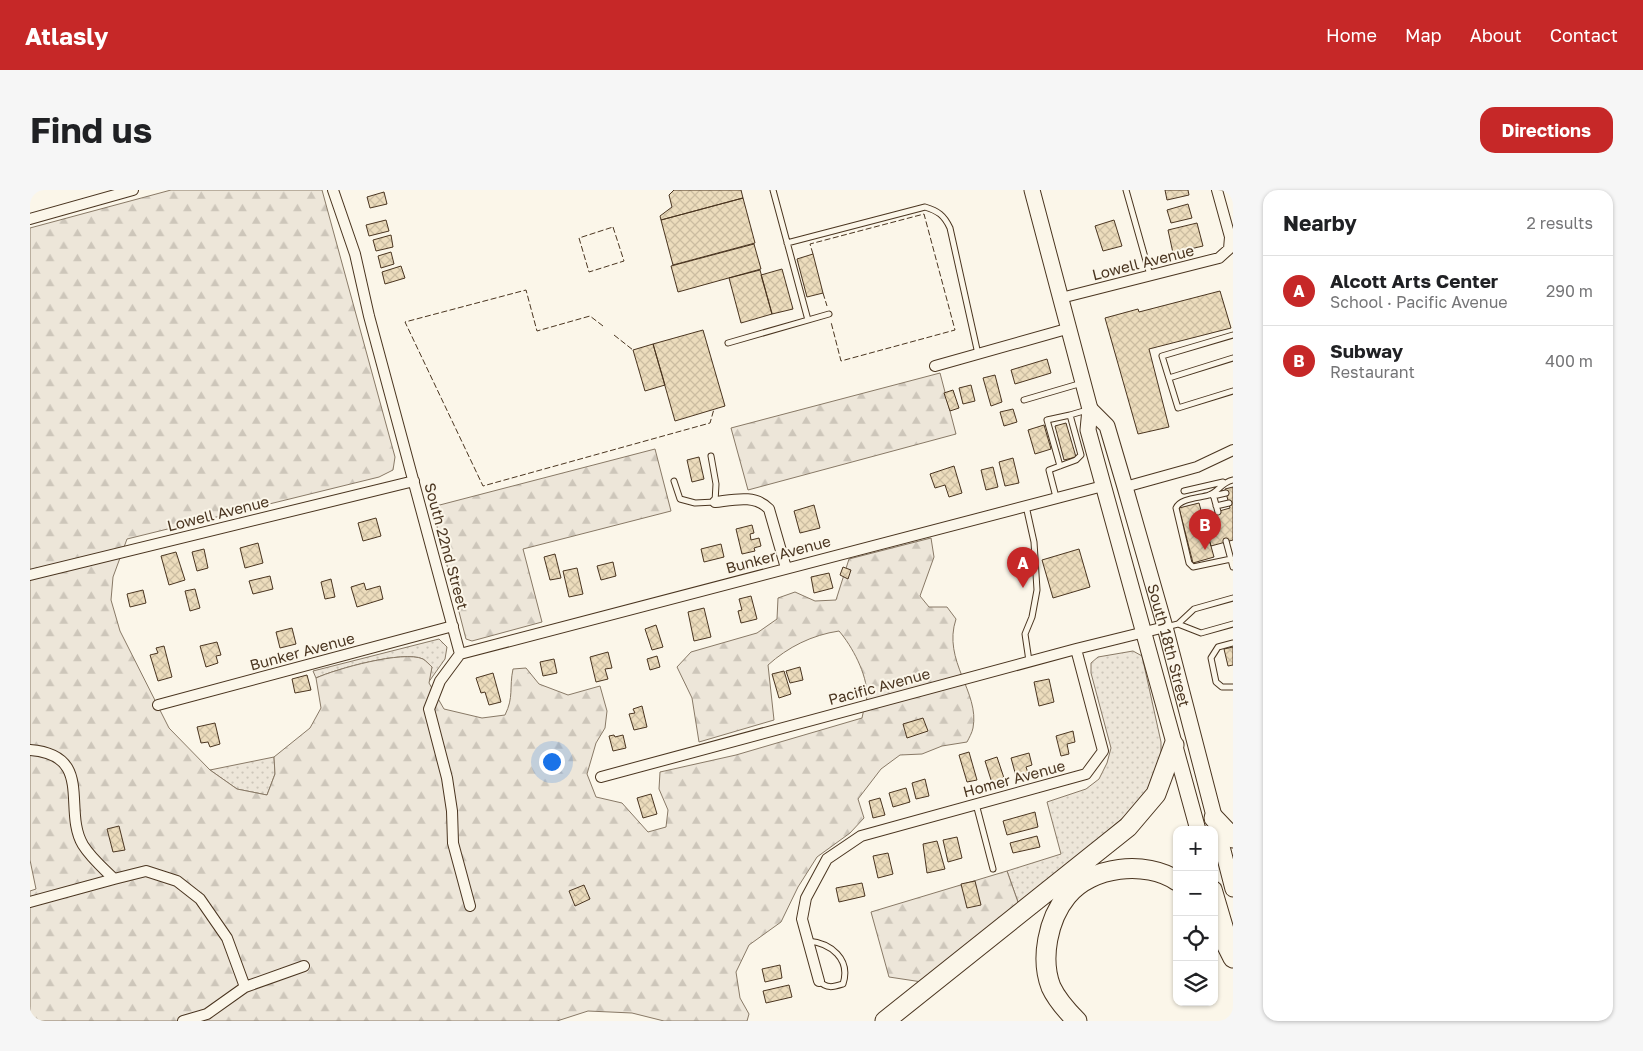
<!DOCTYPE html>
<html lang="en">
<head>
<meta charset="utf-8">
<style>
	:root { --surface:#fff; --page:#f6f6f6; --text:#202124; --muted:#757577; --line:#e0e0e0; --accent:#c62828 }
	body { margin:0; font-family:"Golos Text",sans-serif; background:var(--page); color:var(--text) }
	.controls { position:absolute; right:15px; bottom:15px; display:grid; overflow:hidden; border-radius:10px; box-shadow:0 1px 4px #0004 }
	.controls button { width:45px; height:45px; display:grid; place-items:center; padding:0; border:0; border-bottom:1px solid var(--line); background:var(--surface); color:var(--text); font:25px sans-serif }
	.you { position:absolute; left:521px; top:571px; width:18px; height:18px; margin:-12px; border:4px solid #fff; border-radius:50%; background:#1a73e8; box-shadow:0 0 0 8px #1a73e833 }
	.badge { display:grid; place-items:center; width:32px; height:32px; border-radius:50%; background:var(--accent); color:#fff; font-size:16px; font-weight:700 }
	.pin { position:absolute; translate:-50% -41px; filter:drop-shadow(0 1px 2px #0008) }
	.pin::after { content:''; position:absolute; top:26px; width:18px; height:15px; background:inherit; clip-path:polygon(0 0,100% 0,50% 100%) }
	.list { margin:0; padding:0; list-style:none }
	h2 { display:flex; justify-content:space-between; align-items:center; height:65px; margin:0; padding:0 20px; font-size:21px }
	h2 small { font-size:16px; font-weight:400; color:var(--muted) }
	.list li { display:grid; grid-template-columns:32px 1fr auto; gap:15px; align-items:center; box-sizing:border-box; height:70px; padding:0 20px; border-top:1px solid var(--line) }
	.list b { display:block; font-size:19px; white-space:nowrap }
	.list p { margin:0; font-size:16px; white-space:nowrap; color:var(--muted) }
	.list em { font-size:16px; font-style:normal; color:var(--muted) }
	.icon { flex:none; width:28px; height:28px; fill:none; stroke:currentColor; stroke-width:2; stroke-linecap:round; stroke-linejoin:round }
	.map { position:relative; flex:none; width:1203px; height:831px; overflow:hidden; border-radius:15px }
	header { display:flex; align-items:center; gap:30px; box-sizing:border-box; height:70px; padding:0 25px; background:var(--accent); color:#fff }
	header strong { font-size:24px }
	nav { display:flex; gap:28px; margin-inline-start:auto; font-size:18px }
	.intro { display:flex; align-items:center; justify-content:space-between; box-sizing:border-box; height:120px; padding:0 30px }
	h1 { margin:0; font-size:35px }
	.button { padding:12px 22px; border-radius:15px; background:var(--accent); color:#fff; font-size:18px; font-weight:700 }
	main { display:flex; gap:30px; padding:0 30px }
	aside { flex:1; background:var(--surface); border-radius:15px; box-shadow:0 1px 4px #0004 }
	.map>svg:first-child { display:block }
	.grass { fill:url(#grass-dots); stroke:#887966 }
	.forest { fill:url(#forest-firs); stroke:#887966 }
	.building { fill:url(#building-cross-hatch); stroke:#4a3520 }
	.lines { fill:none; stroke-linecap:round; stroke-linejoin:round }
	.service-casing { stroke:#4a3520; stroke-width:7 }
	.minor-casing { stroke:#4a3520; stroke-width:12 }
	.secondary-casing { stroke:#4a3520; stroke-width:17 }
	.motorway-casing { stroke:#4a3520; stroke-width:21 }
	.service { stroke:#fbf6e9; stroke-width:5 }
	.minor { stroke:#fbf6e9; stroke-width:10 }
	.secondary { stroke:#fbf6e9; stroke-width:15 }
	.motorway { stroke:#fbf6e9; stroke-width:19 }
	.fence { stroke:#4a3520; stroke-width:1; stroke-dasharray:6 2.5; stroke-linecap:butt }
	.labels { text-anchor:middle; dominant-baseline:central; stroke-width:4; stroke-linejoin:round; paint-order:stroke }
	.street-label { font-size:15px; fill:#4a3520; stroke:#fbf6e9 }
</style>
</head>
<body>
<header>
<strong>Atlasly</strong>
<nav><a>Home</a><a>Map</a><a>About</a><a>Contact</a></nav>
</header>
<div class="intro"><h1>Find us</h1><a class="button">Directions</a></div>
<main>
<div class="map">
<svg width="1203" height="831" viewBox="0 0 1203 831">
	<defs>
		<pattern id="grass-dots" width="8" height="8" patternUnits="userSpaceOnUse" patternTransform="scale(1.25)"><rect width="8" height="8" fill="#ede6d9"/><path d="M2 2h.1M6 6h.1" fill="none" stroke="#cdc6ba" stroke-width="1.8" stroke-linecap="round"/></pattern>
		<pattern id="forest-firs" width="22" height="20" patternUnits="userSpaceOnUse" patternTransform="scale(1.25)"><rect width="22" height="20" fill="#ede6d9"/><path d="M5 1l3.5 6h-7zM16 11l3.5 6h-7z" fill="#cdc6ba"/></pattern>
		<pattern id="building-cross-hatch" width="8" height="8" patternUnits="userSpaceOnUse" patternTransform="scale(1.25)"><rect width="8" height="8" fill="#ecdcbc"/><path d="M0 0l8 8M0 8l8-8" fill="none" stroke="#ccbda1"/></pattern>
	</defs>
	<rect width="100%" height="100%" fill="#fbf6e9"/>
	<!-- grass -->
	<path class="grass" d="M409 449 417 457 415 469 398 493 402 477C400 475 396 471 393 469 373 460 306 479 286 488L283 481Z
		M1103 461 1112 466 1131 552V571L1122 595 1107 616 989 715 977 681 1031 664 1017 612 1056 599 1069 589 1077 573 1081 558 1061 483V473L1068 467Z
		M244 567 245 584 237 605 207 599 180 580Z"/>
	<!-- forest -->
	<path class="forest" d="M141 0H292L365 267 363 280 349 287 97 349 83 387 81 410 90 441 139 538 180 580 207 599 237 605 245 584 244 567 280 538 291 518 286 488C306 479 373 460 393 469 396 471 400 475 402 477L399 493 414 519 452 528 475 525C484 507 479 498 483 479L496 478 509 494 538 505 570 496 577 521 575 538 566 553 557 584 566 607 592 613 618 642 636 637 638 620 629 599 630 582 706 565 832 528C833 521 837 512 837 505 837 484 822 456 809 441 782 445 758 457 738 475L744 530 669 552 662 508 647 477 661 462 727 443 747 429 748 408 765 402 785 411 806 410 819 369 901 348 904 367 890 406 899 417H917L926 429C912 471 950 502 943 538 942 543 939 548 937 552L912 556 892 564 870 565 851 579 828 609 834 628 820 643 787 667 768 697 751 732 719 755 706 782 710 808 719 824 717 831H634L602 823 558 821 527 831H0V701L6 699 0 670V38Z
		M910 183 926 244 718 300 701 238Z
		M625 259 641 321 493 359 512 432 442 451 436 449 402 317Z
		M977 681 989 715 892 792 859 787 841 722Z"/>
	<!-- building -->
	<path class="building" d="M644 0H711L713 8 631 30 630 26 642 17 639 5Z
		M1135 0H1158L1159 5 1137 10Z
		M354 2 357 14 340 18 337 7Z
		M713 8 725 53 643 75 631 30Z
		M1158 14 1162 28 1141 33 1137 20Z
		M356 30 359 41 339 46 336 35Z
		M1084 30 1092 56 1073 61 1065 36Z
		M1167 33 1173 56 1143 63 1138 40Z
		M361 45 363 57 346 61 343 50Z
		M724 54 731 79 648 102 641 76Z
		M361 62 364 74 351 78 348 66Z
		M783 64 793 103 777 107 767 69Z
		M371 76 375 88 355 94 352 82Z
		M752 79 763 119 742 124 731 85Z
		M730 80 742 124 711 133 699 88Z
		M1190 101 1201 138 1119 159 1139 237 1108 244 1075 128 1108 119 1109 122Z
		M673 140 695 216 645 231 623 154Z
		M623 154 635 195 615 201 603 160Z
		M1017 169 1021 183 985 194 981 180Z
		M965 185 972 212 961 216 953 188Z
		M941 195 945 211 933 214 929 198Z
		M923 200 929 218 920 221 914 203Z
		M983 219 987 232 974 236 970 222Z
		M1036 233 1046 267 1034 270 1025 236Z
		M1014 235 1021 259 1005 264 998 240Z
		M669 267 674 289 662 292 657 270Z
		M983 268 989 293 975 296 969 272Z
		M924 276 932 303 919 307 915 295 905 298 900 284Z
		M963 277 968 297 956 300 951 280Z
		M1203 297V350L1181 356 1172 326 1200 318 1195 299Z
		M1169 313 1184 367 1163 373 1149 318Z
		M784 315 790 338 770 343 764 321Z
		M346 328 351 346 333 351 328 333Z
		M722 335 724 343 720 344 721 350 729 348 731 356 724 358 725 361 712 364 706 339Z
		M228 353 233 373 215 378 210 358Z
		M691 354 694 367 674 372 671 359Z
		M174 359 178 378 167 381 162 362Z
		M1049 359 1060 397 1023 408 1012 370Z
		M146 362 155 390 139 395 131 366Z
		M525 364 531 388 520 390 514 367Z
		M583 372 586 386 571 390 567 376Z
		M813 377 821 380 818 389 810 385Z
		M547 378 553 404 539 407 533 381Z
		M799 383 803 398 784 403 781 387Z
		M240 386 243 399 223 404 219 391Z
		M301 389 305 407 295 409 291 392Z
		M334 393 336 400 350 396 353 409 327 417 321 397Z
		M165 399 170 418 160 421 155 401Z
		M113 400 116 413 100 417 97 404Z
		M721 406 727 429 711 433 708 421 712 420 709 409Z
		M674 418 681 447 664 451 658 422Z
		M626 435 633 457 622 460 615 439Z
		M262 438 266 454 250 458 246 442Z
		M187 452 191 465 186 466 188 473 176 477 170 456Z
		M134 456 142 487 128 491 120 465 128 463 126 458Z
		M1203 457V475L1198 476 1194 459Z
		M578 462 582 478 575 479 578 489 566 492 560 467Z
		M627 466 630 477 620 480 617 469Z
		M524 469 527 483 513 486 510 472Z
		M770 477 773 490 760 493 756 481Z
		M754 481 761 504 749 508 742 484Z
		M463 483 471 512 459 515 455 502 451 503 446 488Z
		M277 485 281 500 265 503 262 489Z
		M1019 489 1024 512 1009 516 1004 492Z
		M612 516 617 537 604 540 599 524 605 523 603 519Z
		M893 528 898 541 877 548 873 534Z
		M185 533 190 554 180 557 178 552 171 553 167 537Z
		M1043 541 1045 552 1037 554 1039 564 1031 566 1026 546Z
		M584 545 585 547 593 545 596 558 583 561 579 546Z
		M939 562 947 590 937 592 929 565Z
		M999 563 1002 575 996 577 998 583 986 586 981 568Z
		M967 567 975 591 963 596 955 571Z
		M895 589 899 606 886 609 882 593Z
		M876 598 880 612 863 617 859 603Z
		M621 604 627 624 613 628 607 608Z
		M850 608 855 625 843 628 839 611Z
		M1005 622 1008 637 977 645 973 631Z
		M89 636 95 660 83 662 77 639Z
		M1007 646 1010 657 983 663 980 653Z
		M927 647 932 668 918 672 913 650Z
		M907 651 915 679 897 683 893 654Z
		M858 663 863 684 848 688 843 666Z
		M945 691 951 715 937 718 931 694Z
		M832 693 835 706 809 712 806 698Z
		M554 695 560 709 545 716 539 701Z
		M750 775 752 788 735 792 732 779Z
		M759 795 762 807 736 813 733 801Z"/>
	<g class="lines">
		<defs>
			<path id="service" d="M743 0 778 130
				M1096 0 1120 85
				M757 53 895 17C908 21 914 25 920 38L948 164
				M1203 145 1132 166 1148 218 1203 201
				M698 153 799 124
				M1139 188 1203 168
				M994 210 1052 193
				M1030 276 1017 230 1040 225
				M644 291 650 309 665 313 685 312 686 294 681 266
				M1154 301 1193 292
				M1183 304 1188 322
				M1183 306 1196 303
				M1026 307 1019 280 1046 270 1051 265 1040 225 1057 220
				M996 316 1004 352 1007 400 1002 427 995 444 999 471
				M1186 316 1199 313
				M1196 351 1203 377
				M1201 369 1163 377 1159 373 1146 318C1150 308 1170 308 1179 305 1189 302 1190 293 1203 290
				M1148 434 1171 443 1203 434
				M1136 437 1148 434 1164 419 1203 408
				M1203 497H1192L1186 492 1181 468 1188 457 1203 453
				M946 614 963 679
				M778 751C801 753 821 769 813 794 803 797 797 799 789 791"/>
			<path id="minor" d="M303 0 325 64 339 126 430 464 410 491 399 519 417 588 422 621 423 653 440 716
				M0 29 103 0
				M1031 108 1189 68 1199 59 1200 47 1187 0
				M905 176 1040 138
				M1095 297 1167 277 1203 260
				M685 312C703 310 725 304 739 319L756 378
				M0 385 384 291
				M430 464 1073 296
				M128 515 423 436
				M0 560C65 565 32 620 53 655 61 668 74 679 84 689L116 681 147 691 170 709 197 748 215 797
				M571 587 1046 459 1135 437
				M0 712 84 689
				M789 791 772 729 776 708 797 669 831 646 1056 584 1073 561 1046 459
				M153 831 177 824 215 797 274 776"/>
			<g id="secondary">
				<path d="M1002 0 1060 219 1058 240 1168 640"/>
				<path id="s1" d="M1060 219 1077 236 1095 297 1135 437 1203 699"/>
				<path d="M1184 699 1197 743"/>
			</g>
			<path id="motorway" d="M1184 628 1203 648
				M1184 730 1203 768
				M855 831 1098 637 1126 604 1144 555
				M1047 831C1037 821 1027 810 1021 797 1010 769 1018 729 1037 706 1061 676 1116 670 1147 691"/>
		</defs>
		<!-- service casing -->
		<use href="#service" class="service-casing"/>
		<!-- minor casing -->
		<use href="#minor" class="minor-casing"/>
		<!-- secondary casing -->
		<use href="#secondary" class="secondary-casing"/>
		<!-- motorway casing -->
		<use href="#motorway" class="motorway-casing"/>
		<!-- service -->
		<use href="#service" class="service"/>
		<!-- minor -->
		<use href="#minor" class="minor"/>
		<!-- secondary -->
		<use href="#secondary" class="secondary"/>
		<!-- motorway -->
		<use href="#motorway" class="motorway"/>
		<!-- fence -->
		<path class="fence" d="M583 37 594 71 559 82 549 48Z
			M783 64 780 54 894 24 925 140 811 171 801 132
			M793 103 797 116
			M573 136 560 126 507 141 496 100 375 132 453 296 680 233 684 219
			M584 145 603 160"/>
	</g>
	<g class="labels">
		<!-- street labels -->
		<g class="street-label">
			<text transform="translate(1113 72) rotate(-14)">Lowell Avenue</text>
			<text transform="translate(188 323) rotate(-14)">Lowell Avenue</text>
			<text transform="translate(417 356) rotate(75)">South 22nd Street</text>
			<text transform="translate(748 364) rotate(-15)">Bunker Avenue</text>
			<text stroke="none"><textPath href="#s1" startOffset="252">South 18th Street</textPath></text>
			<text transform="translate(272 461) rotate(-15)">Bunker Avenue</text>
			<text transform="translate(849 496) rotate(-15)">Pacific Avenue</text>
			<text transform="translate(984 588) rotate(-15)">Homer Avenue</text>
		</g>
	</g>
</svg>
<div class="controls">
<button>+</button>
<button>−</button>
<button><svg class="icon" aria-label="locate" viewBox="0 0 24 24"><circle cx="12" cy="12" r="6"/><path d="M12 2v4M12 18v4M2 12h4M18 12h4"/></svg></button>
<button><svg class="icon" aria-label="layers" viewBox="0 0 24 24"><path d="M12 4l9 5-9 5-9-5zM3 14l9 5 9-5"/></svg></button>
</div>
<div class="you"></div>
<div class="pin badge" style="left:993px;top:398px">A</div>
<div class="pin badge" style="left:1175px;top:360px">B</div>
</div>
<aside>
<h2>Nearby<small>2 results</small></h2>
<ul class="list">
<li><span class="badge">A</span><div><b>Alcott Arts Center</b><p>School · Pacific Avenue</p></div><em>290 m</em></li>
<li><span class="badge">B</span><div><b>Subway</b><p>Restaurant</p></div><em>400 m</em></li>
</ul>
</aside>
</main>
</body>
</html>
